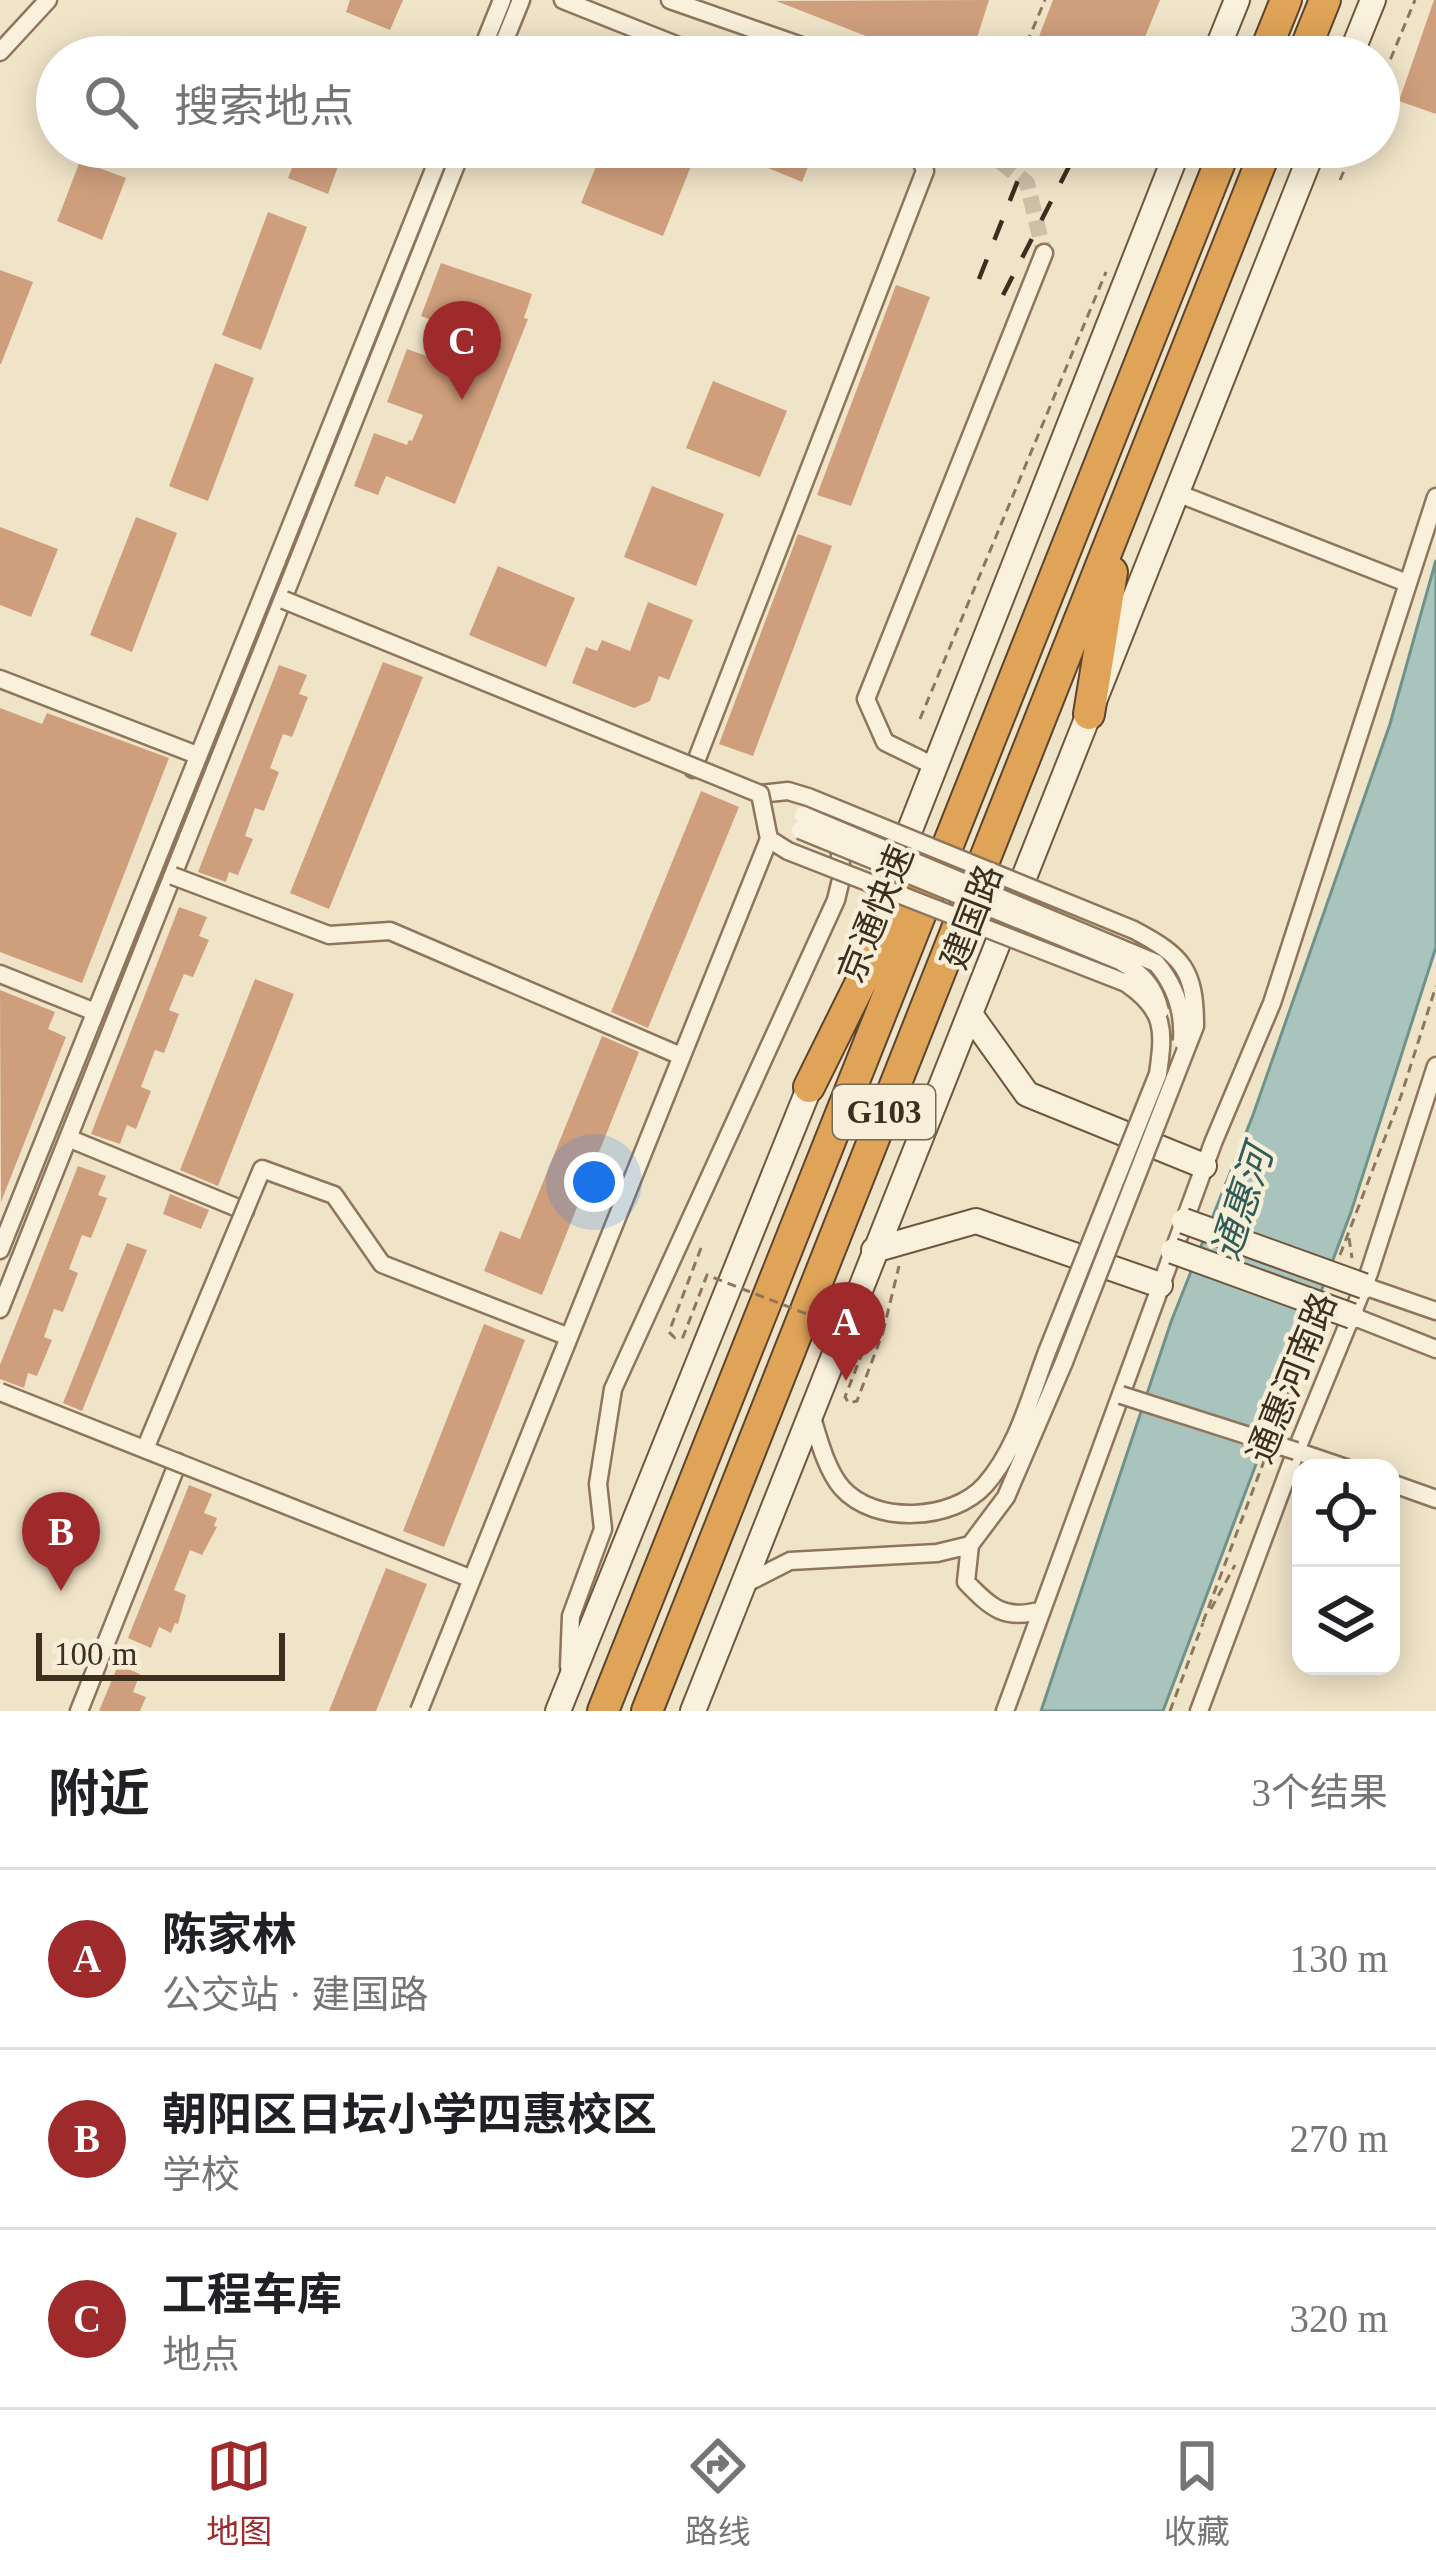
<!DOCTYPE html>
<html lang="zh">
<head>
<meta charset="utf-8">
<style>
	:root { --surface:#fff; --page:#f6f6f6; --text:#202124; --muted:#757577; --line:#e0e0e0; --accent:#9e2a2b }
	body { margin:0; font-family:"Times New Roman","Noto Sans SC",serif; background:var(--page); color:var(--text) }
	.controls { position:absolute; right:36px; bottom:36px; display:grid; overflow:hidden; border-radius:24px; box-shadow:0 6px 30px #0003 }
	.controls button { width:108px; height:108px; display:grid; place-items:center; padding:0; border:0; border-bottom:3px solid var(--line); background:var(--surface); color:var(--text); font:60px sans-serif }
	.scale { position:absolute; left:36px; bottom:30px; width:249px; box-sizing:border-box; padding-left:12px; border:6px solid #3d2e20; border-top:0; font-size:33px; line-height:42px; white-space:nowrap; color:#3d2e20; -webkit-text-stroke:9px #f7eed8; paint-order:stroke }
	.you { position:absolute; left:594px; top:1182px; width:42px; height:42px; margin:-30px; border:9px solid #fff; border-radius:50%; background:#1a73e8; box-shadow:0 0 0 18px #1a73e833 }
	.badge { display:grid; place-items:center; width:78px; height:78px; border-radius:50%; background:var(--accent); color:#fff; font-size:39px; font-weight:700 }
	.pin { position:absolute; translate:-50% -99px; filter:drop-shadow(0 3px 6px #0008) }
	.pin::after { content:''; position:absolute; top:63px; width:42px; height:36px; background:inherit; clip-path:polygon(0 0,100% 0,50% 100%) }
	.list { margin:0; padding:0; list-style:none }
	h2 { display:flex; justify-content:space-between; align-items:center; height:156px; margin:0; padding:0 48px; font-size:51px }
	h2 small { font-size:39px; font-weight:400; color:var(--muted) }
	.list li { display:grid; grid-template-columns:78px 1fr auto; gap:36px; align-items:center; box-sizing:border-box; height:180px; padding:0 48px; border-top:3px solid var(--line) }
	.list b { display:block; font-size:45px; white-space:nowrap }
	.list p { margin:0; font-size:39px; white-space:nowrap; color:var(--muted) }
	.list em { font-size:39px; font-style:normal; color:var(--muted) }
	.icon { flex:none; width:66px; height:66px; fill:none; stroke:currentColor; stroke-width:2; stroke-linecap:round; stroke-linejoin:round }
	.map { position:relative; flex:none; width:1436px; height:1711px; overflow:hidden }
	.search { position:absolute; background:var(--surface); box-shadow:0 6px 30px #0003; left:36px; right:36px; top:36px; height:132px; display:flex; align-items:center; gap:30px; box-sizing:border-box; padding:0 42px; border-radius:66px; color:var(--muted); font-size:45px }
	.sheet { height:696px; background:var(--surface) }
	nav { display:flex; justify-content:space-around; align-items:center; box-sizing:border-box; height:168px; border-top:3px solid var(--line); background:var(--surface); font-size:33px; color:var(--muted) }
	nav a { display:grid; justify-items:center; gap:6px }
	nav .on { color:var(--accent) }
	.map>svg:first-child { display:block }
	.water { fill:#a9c4bc; stroke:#6f938a; stroke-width:3 }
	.building { fill:#cf9f7d }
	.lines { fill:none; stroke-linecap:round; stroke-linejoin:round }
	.street-tunnel { stroke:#ccc0a6; stroke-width:16; stroke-dasharray:16 8; stroke-linecap:butt }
	.street-casing { stroke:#8d765c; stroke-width:21 }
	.secondary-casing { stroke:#6f573f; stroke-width:28 }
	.highway-casing { stroke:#5b4430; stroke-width:34 }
	.path { stroke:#8d765c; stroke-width:3; stroke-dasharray:9 6; stroke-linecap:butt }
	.street { stroke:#faf1dc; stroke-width:16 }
	.secondary { stroke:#faf1dc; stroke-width:24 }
	.highway { stroke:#e0a458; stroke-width:30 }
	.rail { stroke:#3d2e20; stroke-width:4.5; stroke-dasharray:21 21; stroke-linecap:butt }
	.street-bridge-casing { stroke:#8d765c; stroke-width:21; stroke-linecap:butt }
	.secondary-bridge-casing { stroke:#6f573f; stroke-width:28; stroke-linecap:butt }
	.path-bridge { stroke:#8d765c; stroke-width:3; stroke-dasharray:9 6; stroke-linecap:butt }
	.street-bridge { stroke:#faf1dc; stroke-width:16 }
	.secondary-bridge { stroke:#faf1dc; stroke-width:24 }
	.labels { text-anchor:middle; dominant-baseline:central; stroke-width:9; stroke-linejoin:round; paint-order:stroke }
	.shield { fill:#f7eed8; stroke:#756857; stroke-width:3 }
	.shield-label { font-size:33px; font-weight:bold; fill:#3d2e20 }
	.street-label { font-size:36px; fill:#3d2e20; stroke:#f7eed8 }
	.water-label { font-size:39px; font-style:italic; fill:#2f5d5a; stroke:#f7eed8 }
</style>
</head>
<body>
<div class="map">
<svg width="1436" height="1711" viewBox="0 0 1436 1711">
	<rect width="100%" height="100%" fill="#f0e4c8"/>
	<!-- water -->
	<path class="water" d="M1436 560V947L1351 1212 1163 1711H1041L1171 1322 1253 1115 1390 724Z"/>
	<!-- building -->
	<path class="building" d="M350 0H403L390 30 346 12Z
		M989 0 971 57H920L776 1Z
		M1053 0H1160L1137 57H1031Z
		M1434 0H1436V114L1399 101Z
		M300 147H345L328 194 288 178Z
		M604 147H643L691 166 663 236 581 203Z
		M717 147H816L802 182Z
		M80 161 126 178 102 240 57 221Z
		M268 212 307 227 261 350 222 335Z
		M441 263 532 294 524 318 528 319 455 504 386 476 378 495 354 486 374 433 407 445 409 440 412 441 423 415 387 402 407 349 443 362 456 329 421 316Z
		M0 270 33 282 1 364H0Z
		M896 285 930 297 851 506 817 495Z
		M215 363 254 378 208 501 169 486Z
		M713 381 787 411 760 477 686 448Z
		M652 486 724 514 696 586 624 557Z
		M136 517 177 533 132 652 90 635Z
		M0 527 58 549 31 617 0 605Z
		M798 534 832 546 753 756 719 744Z
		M498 566 575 598 546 667 469 635Z
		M648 602 693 620 669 680 659 676 650 701 634 708 572 683 586 647 597 651 602 640 630 651Z
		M383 662 423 677 329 909 290 893Z
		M279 665 307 675 299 694 308 697 292 737 283 734 270 768 279 772 264 811 255 808 245 836 253 839 238 875 229 872 226 882 198 872Z
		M0 708 42 724 47 713 169 758 82 983 0 952Z
		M701 791 739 807 648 1028 611 1012Z
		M179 907 207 917 199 936 209 940 193 977 184 974 169 1010 179 1014 164 1053 155 1050 141 1087 151 1091 136 1129 127 1125 120 1144 91 1134Z
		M255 979 294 994 218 1186 180 1170Z
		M0 990 55 1012 48 1029 66 1037 1 1202Z
		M602 1036 639 1052 542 1295 484 1271 500 1231 520 1239Z
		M78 1166 106 1176 98 1195 107 1198 91 1238 82 1235 69 1269 78 1273 63 1312 54 1309 44 1337 52 1340 37 1376 28 1373 24 1388 0 1379V1365Z
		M170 1194 209 1210 201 1229 163 1214Z
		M127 1243 147 1250 82 1411 63 1403Z
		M484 1324 525 1340 444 1547 403 1531Z
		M189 1485 212 1494 204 1513 217 1518 214 1526 217 1527 202 1555 190 1550 174 1590 186 1595 178 1624 175 1623 171 1633 159 1627 151 1648 128 1638Z
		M386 1568 427 1584 376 1711H329Z
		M118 1665 140 1674 133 1692 146 1697 140 1711H99Z"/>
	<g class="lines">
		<!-- street-tunnel -->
		<path class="street-tunnel" d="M982 147 1027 183 1044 253"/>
		<defs>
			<path id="street" d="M563 0 706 57
				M670 0 833 57
				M0 52 48 0
				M479 57 502 0
				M498 57 521 0
				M1177 493 1407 583
				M0 679 197 755
				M934 766 885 742 866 699 1044 253
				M693 769 925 171 916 147
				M760 794 788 791 808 797
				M0 974 95 1012
				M68 1138 245 1211
				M0 1250 443 147
				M1364 1286 1436 1311
				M0 1309 463 147
				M1352 1316 1436 1349
				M810 1411C818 1436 825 1468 842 1488 875 1525 953 1521 985 1485 1017 1449 1030 1397 1047 1352
				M1296 1451 1346 1468
				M1391 1483 1436 1499
				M970 1545 966 1582C991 1608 1005 1621 1042 1610
				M743 1585 790 1561 937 1553 970 1545 1006 1497 1064 1362
				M569 1667 571 1616 603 1529 598 1484 613 1389 836 900 842 875 839 845
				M79 1711 178 1462
				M1005 1711 1213 1143 1272 1003 1436 497
				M1199 1711 1296 1451 1369 1273 1436 1066"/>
			<path id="secondary" d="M1214 57 1237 0
				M1350 57 1373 0
				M861 954 1179 147
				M972 1017 1027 1094 1204 1166
				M874 1250 976 1221 1160 1285
				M558 1711 816 1071
				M693 1711 1314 147"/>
			<path id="highway" d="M1263 57 1286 0
				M1302 57 1325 0
				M1089 714 1112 572
				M809 1087 918 867
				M603 1711 1226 147
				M647 1711 1267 147"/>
		</defs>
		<!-- street casing -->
		<use href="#street" class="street-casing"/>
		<!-- secondary casing -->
		<use href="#secondary" class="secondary-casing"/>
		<!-- highway casing -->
		<use href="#highway" class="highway-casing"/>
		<!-- path -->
		<path class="path" d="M1021 57 1045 0
			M1379 87 1415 0
			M938 156 947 147
			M1340 180 1354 147
			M920 719 1106 272
			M1349 1238 1352 1258
			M1340 1255 1401 1096 1436 986
			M883 1332 899 1266
			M1275 1429 1314 1326
			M1211 1609 1235 1565
			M1203 1622 1264 1461
			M1170 1711 1203 1623"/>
		<!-- street -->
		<use href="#street" class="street"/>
		<!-- secondary -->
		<use href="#secondary" class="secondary"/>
		<!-- highway -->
		<use href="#highway" class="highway"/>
		<!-- rail -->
		<path class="rail" d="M979 279 1031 147
			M1003 295 1079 147"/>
		<defs>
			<path id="street-bridge" d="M284 600 760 794 769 839 788 851 1126 983C1166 1010 1164 1031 1158 1074L1047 1352
				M808 797 1134 930C1183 956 1195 970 1195 1026L1064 1362
				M803 815 1156 963C1175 985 1184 1011 1182 1041
				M800 830 1120 961C1142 974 1154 985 1160 1011
				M173 876 329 935 390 931 681 1056
				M0 1392 472 1579
				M1121 1395 1296 1451
				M145 1449 262 1169 334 1195 382 1264 569 1337
				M419 1711 769 839"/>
			<path id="secondary-bridge" d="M1184 1221 1364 1286
				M1173 1251 1352 1316"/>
		</defs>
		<!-- street-bridge casing -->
		<use href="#street-bridge" class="street-bridge-casing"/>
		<!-- secondary-bridge casing -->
		<use href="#secondary-bridge" class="secondary-bridge-casing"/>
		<!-- path-bridge -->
		<path class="path-bridge" d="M701 1248 669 1332 675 1338 683 1337 707 1275 868 1338 845 1397 849 1403 857 1401 883 1332"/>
		<!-- street-bridge -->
		<use href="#street-bridge" class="street-bridge"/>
		<!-- secondary-bridge -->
		<use href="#secondary-bridge" class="secondary-bridge"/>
	</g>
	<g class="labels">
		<!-- shield labels -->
		<rect class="shield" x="833" y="1085" width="102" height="54" rx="9"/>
		<g class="shield-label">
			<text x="884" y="1112">G103</text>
		</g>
		<!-- street labels -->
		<g class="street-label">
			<text transform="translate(876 914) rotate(-68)">京通快速</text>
			<text transform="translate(972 917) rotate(-69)">建国路</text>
			<text transform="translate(1292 1378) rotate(-68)">通惠河南路</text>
		</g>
		<!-- water labels -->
		<g class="water-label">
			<text transform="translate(1242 1203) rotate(-72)">通惠河</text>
		</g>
	</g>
</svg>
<div class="controls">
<button><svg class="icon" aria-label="locate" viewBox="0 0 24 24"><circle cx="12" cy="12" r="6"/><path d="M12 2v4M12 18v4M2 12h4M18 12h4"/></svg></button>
<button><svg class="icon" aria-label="layers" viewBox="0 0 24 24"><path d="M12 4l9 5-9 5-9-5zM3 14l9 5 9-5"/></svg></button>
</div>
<div class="scale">100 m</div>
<div class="you"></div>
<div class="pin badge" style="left:846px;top:1381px">A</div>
<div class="pin badge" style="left:61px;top:1591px">B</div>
<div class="pin badge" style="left:462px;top:400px">C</div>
<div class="search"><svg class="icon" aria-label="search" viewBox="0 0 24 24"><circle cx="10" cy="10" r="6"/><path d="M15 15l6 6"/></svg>搜索地点</div>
</div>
<section class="sheet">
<h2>附近<small>3个结果</small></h2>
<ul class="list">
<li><span class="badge">A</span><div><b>陈家林</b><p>公交站 · 建国路</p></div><em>130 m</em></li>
<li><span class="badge">B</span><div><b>朝阳区日坛小学四惠校区</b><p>学校</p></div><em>270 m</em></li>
<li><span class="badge">C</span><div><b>工程车库</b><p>地点</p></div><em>320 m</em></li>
</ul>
</section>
<nav>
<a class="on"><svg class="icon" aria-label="map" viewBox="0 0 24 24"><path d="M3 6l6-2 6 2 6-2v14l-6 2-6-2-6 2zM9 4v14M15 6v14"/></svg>地图</a>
<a><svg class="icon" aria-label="directions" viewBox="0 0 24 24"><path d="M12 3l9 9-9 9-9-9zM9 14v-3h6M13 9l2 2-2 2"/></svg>路线</a>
<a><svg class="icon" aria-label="saved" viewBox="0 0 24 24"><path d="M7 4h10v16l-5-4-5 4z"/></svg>收藏</a>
</nav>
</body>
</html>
